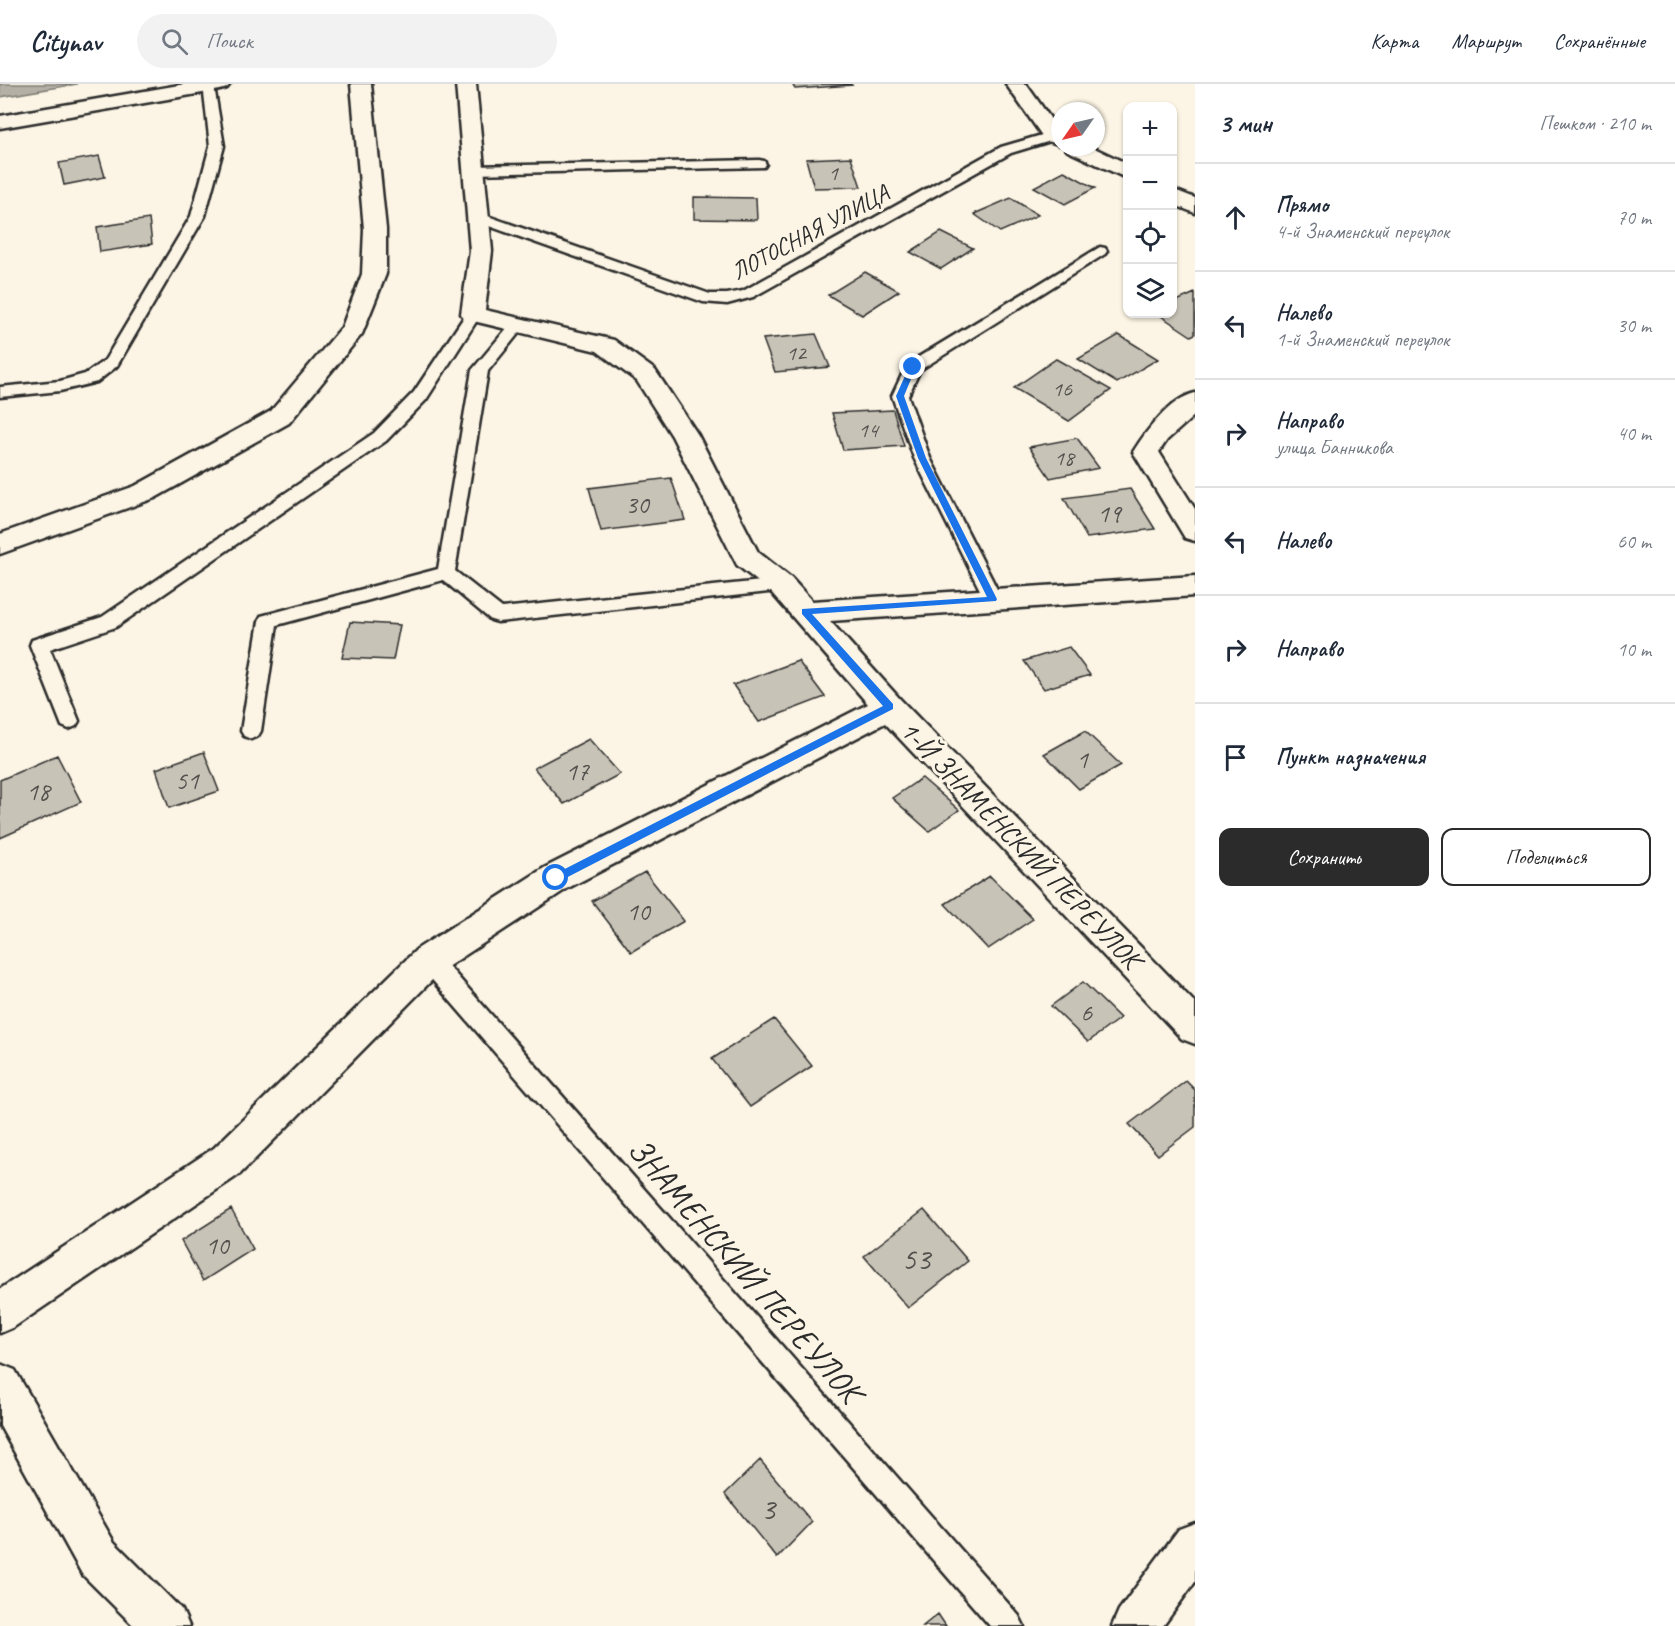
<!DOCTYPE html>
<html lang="ru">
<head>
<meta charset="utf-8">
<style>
	:root { --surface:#fff; --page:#f2f2f3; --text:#1f2937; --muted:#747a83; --line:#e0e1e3; --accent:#2b2b2b }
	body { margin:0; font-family:Caveat,sans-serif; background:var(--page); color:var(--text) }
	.controls { position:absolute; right:18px; top:18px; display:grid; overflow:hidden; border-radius:12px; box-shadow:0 2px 4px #0004 }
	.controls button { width:54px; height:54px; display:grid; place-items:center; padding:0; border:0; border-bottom:2px solid var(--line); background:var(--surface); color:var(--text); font:30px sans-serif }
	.compass { position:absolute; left:1051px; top:18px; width:54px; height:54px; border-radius:50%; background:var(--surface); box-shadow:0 2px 4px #0004; rotate:236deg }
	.stop { position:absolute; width:18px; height:18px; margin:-14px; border:4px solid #1a73e8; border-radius:50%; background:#fff }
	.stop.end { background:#1a73e8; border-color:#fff; box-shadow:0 2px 6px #0008 }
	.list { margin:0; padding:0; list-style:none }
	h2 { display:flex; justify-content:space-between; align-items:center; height:78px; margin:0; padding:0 24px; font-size:26px }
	h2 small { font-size:20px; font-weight:400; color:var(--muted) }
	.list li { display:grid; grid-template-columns:39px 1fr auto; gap:18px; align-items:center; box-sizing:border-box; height:108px; padding:0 24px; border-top:2px solid var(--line) }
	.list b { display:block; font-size:22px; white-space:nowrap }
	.list p { margin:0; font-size:20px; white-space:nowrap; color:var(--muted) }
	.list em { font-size:20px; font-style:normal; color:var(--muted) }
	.actions { display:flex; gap:12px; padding:18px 24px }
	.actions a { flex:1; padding:14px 0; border:2px solid var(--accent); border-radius:12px; text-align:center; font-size:21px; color:var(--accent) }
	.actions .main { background:var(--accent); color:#fff }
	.icon { flex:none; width:33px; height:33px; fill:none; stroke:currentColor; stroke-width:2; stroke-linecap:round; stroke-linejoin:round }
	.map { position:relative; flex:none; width:1195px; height:1542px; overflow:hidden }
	header { display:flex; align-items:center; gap:36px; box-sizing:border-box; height:84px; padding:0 30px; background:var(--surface); border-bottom:2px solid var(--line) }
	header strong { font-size:28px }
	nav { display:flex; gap:33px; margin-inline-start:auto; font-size:21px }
	.search { width:420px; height:54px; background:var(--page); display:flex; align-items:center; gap:15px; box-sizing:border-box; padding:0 21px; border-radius:33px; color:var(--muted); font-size:22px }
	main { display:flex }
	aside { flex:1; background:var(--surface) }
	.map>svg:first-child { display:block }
	.water { fill:#b4b0a5; stroke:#7d7b74; stroke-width:1.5 }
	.building { fill:#c8c3b7; stroke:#2b2b2b; stroke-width:1.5 }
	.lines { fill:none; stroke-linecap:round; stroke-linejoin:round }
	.lane-casing { stroke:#2b2b2b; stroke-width:5 }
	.street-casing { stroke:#2b2b2b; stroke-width:5 }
	.highway-casing { stroke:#2b2b2b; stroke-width:5 }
	.lane { fill:#fcf5e5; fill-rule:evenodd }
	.street { fill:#fcf5e5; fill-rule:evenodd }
	.highway { fill:#fcf5e5; fill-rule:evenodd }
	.route { fill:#1a73e8 }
	.labels { text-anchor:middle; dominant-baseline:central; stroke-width:6; stroke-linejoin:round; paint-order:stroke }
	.far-number-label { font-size:22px; fill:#52514e }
	.far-street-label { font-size:24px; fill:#2b2b2b; stroke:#fcf5e5 }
	.number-label { font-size:26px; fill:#52514e }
	.street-label { font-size:28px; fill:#2b2b2b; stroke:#fcf5e5 }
	.near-number-label { font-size:32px; fill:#52514e }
	.near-street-label { font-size:33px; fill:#2b2b2b; stroke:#fcf5e5 }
</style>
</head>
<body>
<header>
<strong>Citynav</strong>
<div class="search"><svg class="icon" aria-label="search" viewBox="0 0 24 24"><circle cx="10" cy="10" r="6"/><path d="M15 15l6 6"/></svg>Поиск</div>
<nav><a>Карта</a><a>Маршрут</a><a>Сохранённые</a></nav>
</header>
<main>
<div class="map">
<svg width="1195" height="1542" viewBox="0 0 1195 1542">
	<rect width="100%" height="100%" fill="#fcf5e5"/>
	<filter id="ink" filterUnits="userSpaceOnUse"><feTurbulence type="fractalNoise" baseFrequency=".0167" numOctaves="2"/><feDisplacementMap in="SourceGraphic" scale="12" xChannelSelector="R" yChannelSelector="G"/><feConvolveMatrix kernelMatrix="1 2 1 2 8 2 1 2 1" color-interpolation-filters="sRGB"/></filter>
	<g filter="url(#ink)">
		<!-- water -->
		<path class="water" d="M0 0H77L0 13Z"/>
		<!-- building -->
		<path class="building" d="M792 0H851L852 1 795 5Z
			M99 72 105 93 64 101 59 79Z
			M851 73 861 103 814 104 806 75Z
			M1064 87 1095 104 1065 120 1034 103Z
			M694 113 756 114 757 136 694 135Z
			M1011 114 1038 131 1000 148 974 130Z
			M149 135 152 160 100 168 97 143Z
			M941 148 973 164 941 185 910 168Z
			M865 188 899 207 862 231 828 211Z
			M1195 209V250L1191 252 1158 230H1172V219Z
			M816 250 830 283 775 288 763 255Z
			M1119 251 1158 275 1117 299 1078 275Z
			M1056 275 1111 306 1069 337 1014 304Z
			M893 326 904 362 843 366 832 329Z
			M1077 354 1099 384 1050 394 1029 363Z
			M671 394 685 436 601 447 589 404Z
			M1130 405 1155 445 1087 454 1064 414Z
			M350 538 400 541 393 576 342 574Z
			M1069 563 1090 591 1044 605 1024 577Z
			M798 577 825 613 759 638 733 601Z
			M1085 647 1121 681 1079 705 1044 670Z
			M589 655 620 690 564 720 534 684Z
			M204 668 219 707 169 724 156 685Z
			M57 671 81 718 0 754V696Z
			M922 694 959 726 929 747 892 714Z
			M645 788 684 837 631 868 592 817Z
			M990 792 1033 835 988 865 945 820Z
			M1083 898 1120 934 1088 958 1051 922Z
			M774 935 812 982 750 1023 712 975Z
			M1186 997 1195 1006V1043L1158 1071 1129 1040Z
			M231 1125 253 1165 203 1197 181 1157Z
			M924 1126 968 1177 908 1224 864 1172Z
			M760 1376 812 1438 777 1474 725 1410Z
			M938 1530 946 1542H923Z"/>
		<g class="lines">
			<defs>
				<path id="lane" d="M203 0 214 2 224 62 205 132 117 282 97 298 60 307 0 313V303L60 297 85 290 105 276 191 132 210 62Z
					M1052 48 1057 49 1059 52 1057 55 1011 69 753 213 727 220 703 218 472 136 470 133 477 129 482 130 710 210H727L743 207 1001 63Z
					M759 76 764 77 766 80 764 83 473 90 466 86 473 82Z
					M1100 163 1105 164 1107 167 1105 170 920 286 908 312 930 374 1002 515 999 520 993 522 987 520 914 374 892 312 907 280Z
					M473 225 481 230 426 316 386 357 116 543 50 565 79 637 76 642 69 645 62 642 30 561 32 556 102 533 374 349 414 308 468 227Z
					M518 235 526 240 488 287 455 487 502 524 781 495 787 496 790 501 787 506 498 538 491 536 443 496 277 541 261 647 258 652 251 655 244 652 241 647 259 537 261 532 438 485 472 286 513 237Z
					M429 866 437 869 1019 1532 1024 1542H990L421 883 418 876 421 869Z"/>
				<path id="street" d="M185 0H230L227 4 220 6 0 44V32Z
					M456 0H476L492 167 485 226 614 256 655 286 698 351 758 468 791 494 812 517 1195 492V512L830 537 900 615 1195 919V960L1182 955 885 639 568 804 441 887 240 1090 14 1243 0 1249V1205L214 1064 417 865 544 784 868 620 771 508 737 481 672 352 637 297 597 267 465 235 461 230 470 167Z
					M1006 0H1026L1060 48V61L1045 56Z
					M1064 63H1092L1128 80V95L1068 67Z
					M1172 105 1195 114V129L1172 120Z
					M1195 309V331L1167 356 1159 368 1195 425V457L1185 454 1133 368C1146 347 1170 315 1195 309Z
					M0 1280 15 1286 114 1458 182 1526 189 1542H134L82 1490 0 1342Z
					M1195 1439V1498L1163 1542H1112L1119 1526 1179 1445Z"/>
				<path id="highway" d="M351 0H371L386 145V190L362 250 289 339 155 414 0 470V450L135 402 271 327 342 243 362 190 364 145Z"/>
			</defs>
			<!-- lane casing -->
			<use href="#lane" class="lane-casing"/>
			<!-- street casing -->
			<use href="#street" class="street-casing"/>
			<!-- highway casing -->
			<use href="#highway" class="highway-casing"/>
			<!-- lane -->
			<use href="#lane" class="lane"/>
			<!-- street -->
			<use href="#street" class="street"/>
			<!-- highway -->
			<use href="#highway" class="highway"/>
		</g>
	</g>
	<!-- route -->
	<path class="route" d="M913 281 916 283 904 312 926 374 997 515 996 517 812 530 893 620V625L560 797H553V791L883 622 802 530V525L987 513 918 374 896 312 909 283Z"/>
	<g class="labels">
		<!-- far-number labels -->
		<g class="far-number-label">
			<text x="833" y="89">1</text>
			<text x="796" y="269">12</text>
			<text x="1062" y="305">16</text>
			<text x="868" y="346">14</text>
			<text x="1064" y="374">18</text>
		</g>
		<!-- far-street labels -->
		<g class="far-street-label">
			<text transform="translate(810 148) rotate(-28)">ЛОТОСНАЯ УЛИЦА</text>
		</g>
		<!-- number labels -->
		<g class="number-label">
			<text x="637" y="420">30</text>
			<text x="1109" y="429">19</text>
			<text x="1082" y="675">1</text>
			<text x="577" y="687">17</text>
			<text x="187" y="696">51</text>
			<text x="38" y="707">18</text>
			<text x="638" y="827">10</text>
			<text x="1086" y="928">6</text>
			<text x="217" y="1161">10</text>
		</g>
		<!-- street labels -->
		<g class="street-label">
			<text transform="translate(1021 760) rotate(46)">1-Й ЗНАМЕНСКИЙ ПЕРЕУЛОК</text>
		</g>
		<!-- near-number labels -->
		<g class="near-number-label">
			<text x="916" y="1174">53</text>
			<text x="768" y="1424">3</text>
		</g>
		<!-- near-street labels -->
		<g class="near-street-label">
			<text transform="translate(745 1186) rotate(49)">ЗНАМЕНСКИЙ ПЕРЕУЛОК</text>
		</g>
	</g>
</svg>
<div class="controls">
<button>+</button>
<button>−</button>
<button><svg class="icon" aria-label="locate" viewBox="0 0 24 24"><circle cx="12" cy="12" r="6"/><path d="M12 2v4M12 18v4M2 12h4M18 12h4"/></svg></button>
<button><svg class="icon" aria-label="layers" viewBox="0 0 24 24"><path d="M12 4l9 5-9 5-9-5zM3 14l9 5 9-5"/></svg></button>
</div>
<svg class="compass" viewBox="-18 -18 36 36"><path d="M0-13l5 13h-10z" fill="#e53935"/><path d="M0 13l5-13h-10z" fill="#747a83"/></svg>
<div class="stop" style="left:556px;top:794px"></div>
<div class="stop end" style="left:913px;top:283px"></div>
</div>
<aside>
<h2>3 мин<small>Пешком · 210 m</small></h2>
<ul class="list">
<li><svg class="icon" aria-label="ahead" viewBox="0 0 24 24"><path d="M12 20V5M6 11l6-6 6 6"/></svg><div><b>Прямо</b><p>4-й Знаменский переулок</p></div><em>70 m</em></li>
<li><svg class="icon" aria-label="left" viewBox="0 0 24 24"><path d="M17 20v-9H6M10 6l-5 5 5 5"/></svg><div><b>Налево</b><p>1-й Знаменский переулок</p></div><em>30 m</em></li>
<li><svg class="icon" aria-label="right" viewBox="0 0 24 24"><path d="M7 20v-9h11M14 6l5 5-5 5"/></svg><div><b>Направо</b><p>улица Банникова</p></div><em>40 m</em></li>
<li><svg class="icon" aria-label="left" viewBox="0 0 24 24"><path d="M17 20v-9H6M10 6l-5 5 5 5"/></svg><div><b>Налево</b></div><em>60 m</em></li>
<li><svg class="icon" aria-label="right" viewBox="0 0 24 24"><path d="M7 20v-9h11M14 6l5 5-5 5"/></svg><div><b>Направо</b></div><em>10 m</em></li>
<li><svg class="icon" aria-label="arrive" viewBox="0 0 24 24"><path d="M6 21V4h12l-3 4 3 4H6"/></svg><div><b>Пункт назначения</b></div></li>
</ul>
<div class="actions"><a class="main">Сохранить</a><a>Поделиться</a></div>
</aside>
</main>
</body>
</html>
